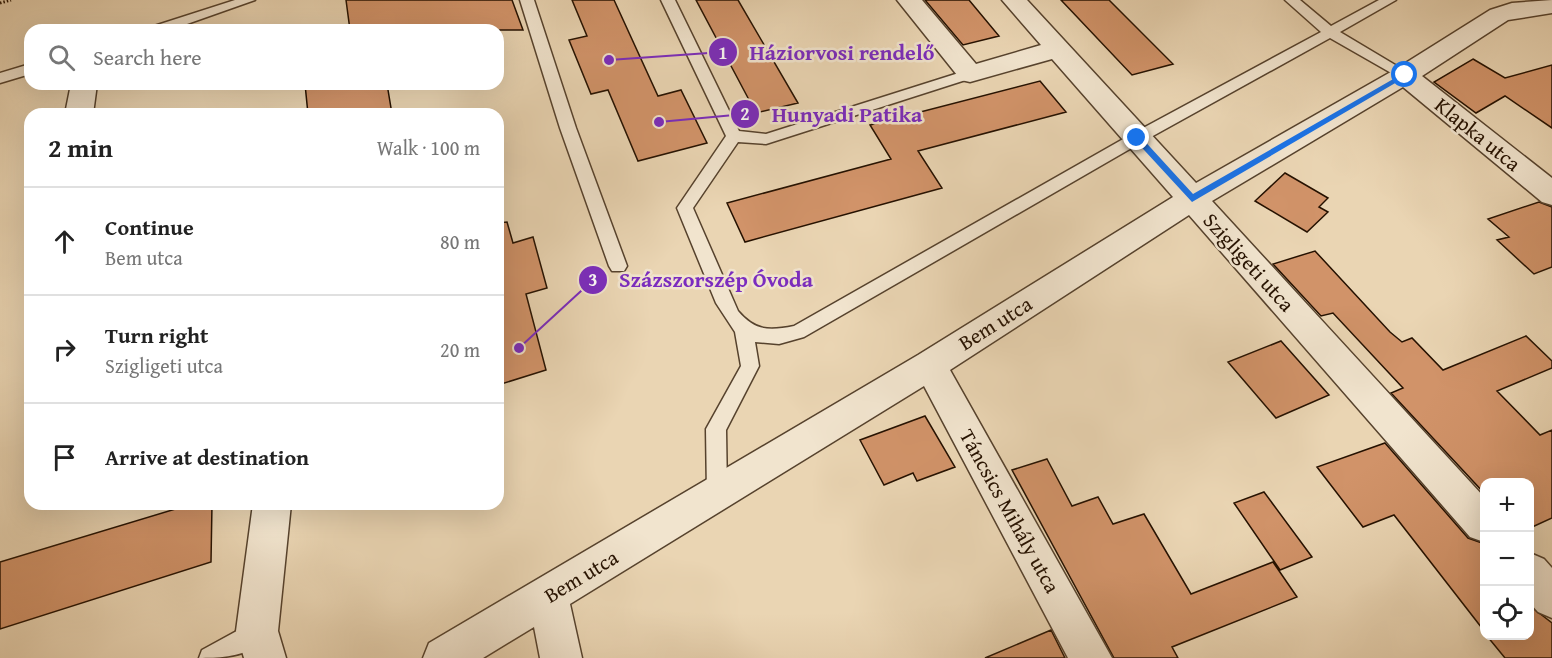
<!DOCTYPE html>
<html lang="en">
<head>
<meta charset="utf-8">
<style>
	:root { --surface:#fff; --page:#f6f6f6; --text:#222; --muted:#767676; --line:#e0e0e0 }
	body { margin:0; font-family:"Gentium Book Plus",serif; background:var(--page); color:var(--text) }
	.controls { position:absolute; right:18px; bottom:18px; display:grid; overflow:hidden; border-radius:12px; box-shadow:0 6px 24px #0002 }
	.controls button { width:54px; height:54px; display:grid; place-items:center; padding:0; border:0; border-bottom:2px solid var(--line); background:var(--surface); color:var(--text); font:30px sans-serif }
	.stop { position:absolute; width:18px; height:18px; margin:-14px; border:4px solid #1a73e8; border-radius:50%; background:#fff }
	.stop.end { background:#1a73e8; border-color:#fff; box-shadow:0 2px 6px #0008 }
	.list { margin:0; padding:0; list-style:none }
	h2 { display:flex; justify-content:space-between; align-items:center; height:78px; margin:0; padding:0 24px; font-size:26px }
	h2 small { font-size:20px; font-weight:400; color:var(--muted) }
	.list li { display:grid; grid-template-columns:39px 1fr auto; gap:18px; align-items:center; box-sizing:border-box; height:108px; padding:0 24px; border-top:2px solid var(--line) }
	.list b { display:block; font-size:22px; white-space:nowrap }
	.list p { margin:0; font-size:20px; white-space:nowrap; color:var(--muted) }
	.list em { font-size:20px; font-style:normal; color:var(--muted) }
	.icon { flex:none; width:33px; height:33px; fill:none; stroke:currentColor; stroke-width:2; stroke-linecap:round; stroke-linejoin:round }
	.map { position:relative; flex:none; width:1552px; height:658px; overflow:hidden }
	.search { position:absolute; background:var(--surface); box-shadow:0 6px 24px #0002; left:24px; top:24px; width:480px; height:66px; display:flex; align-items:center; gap:15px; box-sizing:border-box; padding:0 21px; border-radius:18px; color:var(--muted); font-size:22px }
	.panel { position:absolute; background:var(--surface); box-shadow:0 6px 24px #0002; left:24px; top:108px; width:480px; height:402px; border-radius:18px }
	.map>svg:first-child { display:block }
	.building { fill:#d19369; stroke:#251100; stroke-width:1.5 }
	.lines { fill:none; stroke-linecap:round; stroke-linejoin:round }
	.service-casing { stroke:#56422d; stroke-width:3 }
	.minor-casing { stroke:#56422d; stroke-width:3 }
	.path { stroke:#251100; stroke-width:3; stroke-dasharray:1.5 2; stroke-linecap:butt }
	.service { fill:#f1e4ce; fill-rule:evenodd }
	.minor { fill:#f1e4ce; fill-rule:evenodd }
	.route { fill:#1a73e8 }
	.labels { text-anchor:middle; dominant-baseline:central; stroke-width:5; stroke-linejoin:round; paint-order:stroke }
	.street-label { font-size:21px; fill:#251100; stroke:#f1e4ce }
	.leader { fill:none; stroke:#7b2cbf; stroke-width:2 }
	.callout-dot { fill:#7b2cbf; stroke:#f1e4ce; stroke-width:2 }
	.mark-label { font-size:18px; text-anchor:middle; font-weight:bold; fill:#fff }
	.callout-label { font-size:22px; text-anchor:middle; font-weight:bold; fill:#7b2cbf; stroke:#f1e4ce; stroke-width:5; stroke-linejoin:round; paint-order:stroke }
</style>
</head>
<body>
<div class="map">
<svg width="1552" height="658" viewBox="0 0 1552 658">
	<rect width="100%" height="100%" fill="#ead5b3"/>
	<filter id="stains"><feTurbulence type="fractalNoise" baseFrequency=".00333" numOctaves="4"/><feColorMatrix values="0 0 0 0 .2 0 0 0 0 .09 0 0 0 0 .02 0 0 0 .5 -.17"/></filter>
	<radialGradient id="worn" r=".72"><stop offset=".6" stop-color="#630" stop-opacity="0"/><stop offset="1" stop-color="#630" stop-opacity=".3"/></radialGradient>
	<!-- building -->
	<path class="building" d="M346 0H512L523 30H350Z
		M572 0H614L658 96 681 90 707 143 638 161 608 90 591 94 569 40 587 36Z
		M696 0H738L798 103 756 113Z
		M925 0H969L999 36 963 45Z
		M1061 0H1109L1173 64 1132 75Z
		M1473 59 1505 78 1552 65V128L1505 96 1476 113 1434 82Z
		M1040 81 1066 112 918 151 942 188 745 242 727 203 891 159 870 125Z
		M305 84H387L392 114H308Z
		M1285 173 1328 198 1319 207 1328 212 1307 232 1255 201Z
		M1539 202 1552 207V267L1534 274 1497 240 1509 237 1488 219Z
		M507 222 513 243 533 237 547 288 526 294 546 370 498 385V223Z
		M1315 251 1390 332 1402 342 1412 338 1443 370 1526 336 1552 361V368L1497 391 1540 435 1552 430V518L1530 528V483H1485V494L1391 393 1403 388 1333 313 1321 316 1273 264Z
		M1281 341 1329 395 1276 418 1228 362Z
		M925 416 955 467 917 481 913 473 884 485 860 440Z
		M1385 443 1468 538 1485 544V632L1394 515 1363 527 1317 467Z
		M1047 459 1072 506 1098 497 1113 524 1144 514 1191 594 1273 562 1297 597 1172 647 1178 658H1114L1012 470Z
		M1264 492 1312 557 1280 570 1234 503Z
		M192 504H212L211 562 0 629V562Z
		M1530 606 1552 623V658H1505L1487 636H1530Z
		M1051 630 1065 658H985Z"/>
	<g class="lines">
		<defs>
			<path id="service" d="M235 0H255L170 30H149L151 27Z
				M520 0H534L576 128 627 266 624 271H612L609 266 560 128Z
				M661 0H675L739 131 766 134 965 71H975L977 74 975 77 766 144 738 142 693 208 738 311C755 331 769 331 794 326L1132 134 1321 32 1285 0H1300L1331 26 1379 0H1396L1340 32 1412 75 1410 78H1400L1330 38 1142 142 804 337 779 344 755 342 759 366 726 430 727 494 724 501 717 504 710 501 707 494 706 429 741 366 735 332 716 303 677 208 726 136Z
				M30 64V74L0 83V73Z
				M257 620 265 623 268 631C258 657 222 658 199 658L202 650Z"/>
			<path id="minor" d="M897 0H922L976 64 1041 45 1002 0H1027L1196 183 1396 69 1490 10 1512 3 1552 0V13L1508 20 1422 76 1552 178V205L1542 202 1403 87 1212 201 1484 497V542L1470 537 1189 215 950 370 1112 658H1068L924 386 570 604 582 658H540L534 627 483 658H423L429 643 918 355 1173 197 1052 59 970 82 961 80Z
				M71 84H97L93 114H65Z
				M253 504H291L278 631 286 658H244L236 631Z
				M1530 553 1544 559 1552 568V618L1538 612 1530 603Z"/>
		</defs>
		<!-- service casing -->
		<use href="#service" class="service-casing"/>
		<!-- minor casing -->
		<use href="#minor" class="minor-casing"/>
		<!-- path -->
		<path class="path" d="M0 3 11 0"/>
		<!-- service -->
		<use href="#service" class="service"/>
		<!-- minor -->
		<use href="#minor" class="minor"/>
	</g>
	<!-- route -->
	<path class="route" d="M1402 74 1409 75 1192 202 1133 138 1140 136 1193 194Z"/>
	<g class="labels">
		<!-- street labels -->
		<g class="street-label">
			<text transform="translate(1478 134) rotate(39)">Klapka utca</text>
			<text transform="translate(1249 262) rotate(48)">Szigligeti utca</text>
			<text transform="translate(995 323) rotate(-32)">Bem utca</text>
			<text transform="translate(1010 511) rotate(61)">Táncsics Mihály utca</text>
			<text transform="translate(581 576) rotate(-31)">Bem utca</text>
		</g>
	</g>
	<!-- callouts -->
	<path class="leader" d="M609 60L723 52M659 122L745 114M519 348L593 280"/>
	<g class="callout-dot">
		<circle cx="609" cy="60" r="6"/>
		<circle cx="659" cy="122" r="6"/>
		<circle cx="519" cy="348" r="6"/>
		<circle cx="723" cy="52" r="15"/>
		<circle cx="745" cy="114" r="15"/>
		<circle cx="593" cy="280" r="15"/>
	</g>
	<g class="mark-label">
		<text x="723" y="59">1</text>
		<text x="745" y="120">2</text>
		<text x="593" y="286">3</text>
	</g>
	<g class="callout-label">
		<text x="842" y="60">Háziorvosi rendelő</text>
		<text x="847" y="122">Hunyadi Patika</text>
		<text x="716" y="287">Százszorszép Óvoda</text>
	</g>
	<rect width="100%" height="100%" filter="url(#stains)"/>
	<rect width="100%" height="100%" fill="url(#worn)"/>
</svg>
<div class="controls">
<button>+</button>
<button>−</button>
<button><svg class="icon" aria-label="locate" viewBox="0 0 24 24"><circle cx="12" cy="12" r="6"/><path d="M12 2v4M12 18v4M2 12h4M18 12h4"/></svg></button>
</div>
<div class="stop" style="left:1405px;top:75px"></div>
<div class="stop end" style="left:1137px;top:138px"></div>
<div class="search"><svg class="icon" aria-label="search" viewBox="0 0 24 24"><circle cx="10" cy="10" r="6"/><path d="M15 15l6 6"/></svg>Search here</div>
<section class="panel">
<h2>2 min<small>Walk · 100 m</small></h2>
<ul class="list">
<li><svg class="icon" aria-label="ahead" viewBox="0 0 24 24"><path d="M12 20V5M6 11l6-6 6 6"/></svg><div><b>Continue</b><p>Bem utca</p></div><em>80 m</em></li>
<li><svg class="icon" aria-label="right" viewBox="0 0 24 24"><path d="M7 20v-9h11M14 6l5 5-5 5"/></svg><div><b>Turn right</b><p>Szigligeti utca</p></div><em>20 m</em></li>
<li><svg class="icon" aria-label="arrive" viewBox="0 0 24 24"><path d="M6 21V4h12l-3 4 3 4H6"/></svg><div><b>Arrive at destination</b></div></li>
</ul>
</section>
</div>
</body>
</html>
